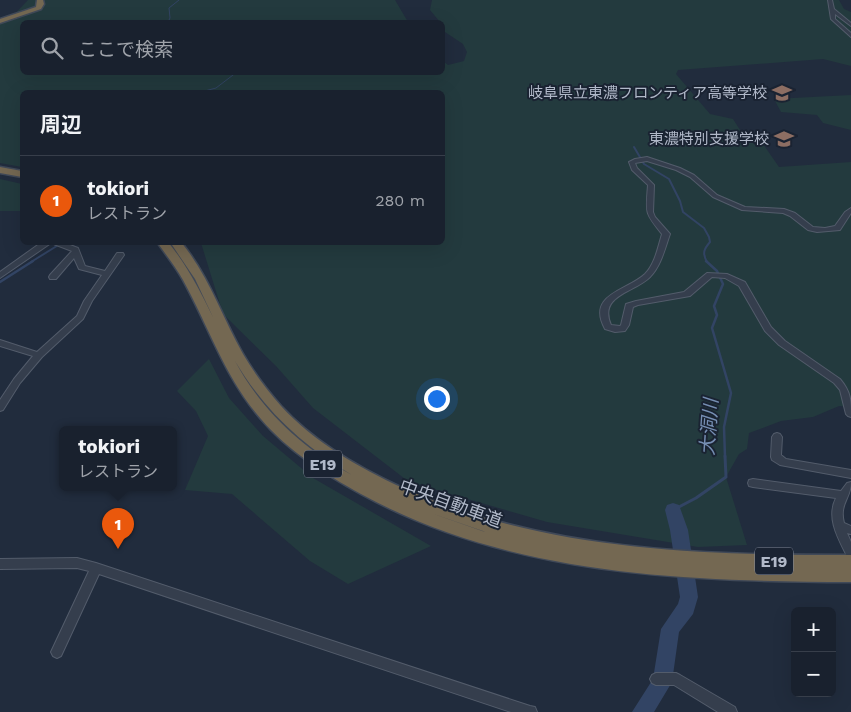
<!DOCTYPE html>
<html lang="ja">
<head>
<meta charset="utf-8">
<style>
	:root { --surface:#19212e; --page:#222936; --text:#f1f3f6; --muted:#9fa3aa; --line:#373e4a; --accent:#ea580c }
	body { margin:0; font-family:"Work Sans","Noto Sans JP",sans-serif; background:var(--page); color:var(--text) }
	.controls { position:absolute; right:15px; bottom:15px; display:grid; overflow:hidden; border-radius:8px; box-shadow:0 5px 20px #0002 }
	.controls button { width:45px; height:45px; display:grid; place-items:center; padding:0; border:0; border-bottom:1px solid var(--line); background:var(--surface); color:var(--text); font:25px sans-serif }
	.you { position:absolute; left:436px; top:398px; width:18px; height:18px; margin:-12px; border:4px solid #fff; border-radius:50%; background:#1a73e8; box-shadow:0 0 0 8px #1a73e833 }
	.badge { display:grid; place-items:center; width:32px; height:32px; border-radius:50%; background:var(--accent); color:#fff; font-size:16px; font-weight:700 }
	.pin { position:absolute; translate:-50% -41px; filter:drop-shadow(0 1px 2px #0008) }
	.pin::after { content:''; position:absolute; top:26px; width:18px; height:15px; background:inherit; clip-path:polygon(0 0,100% 0,50% 100%) }
	.popup { position:absolute; left:59px; top:426px; width:118px; height:65px; box-sizing:border-box; display:grid; place-content:center; border-radius:8px; background:var(--surface); filter:drop-shadow(0 1px 4px #0005); font-size:16px; white-space:nowrap; color:var(--muted) }
	.popup b { font-size:19px; color:var(--text) }
	.popup::after { content:''; position:absolute; left:50%; top:100%; margin-left:-10px; border:10px solid transparent; border-top-color:var(--surface) }
	.list { margin:0; padding:0; list-style:none }
	h2 { display:flex; justify-content:space-between; align-items:center; height:65px; margin:0; padding:0 20px; font-size:21px }
	h2 small { font-size:16px; font-weight:400; color:var(--muted) }
	.list li { display:grid; grid-template-columns:32px 1fr auto; gap:15px; align-items:center; box-sizing:border-box; height:90px; padding:0 20px; border-top:1px solid var(--line) }
	.list b { display:block; font-size:19px; white-space:nowrap }
	.list p { margin:0; font-size:16px; white-space:nowrap; color:var(--muted) }
	.list em { font-size:16px; font-style:normal; color:var(--muted) }
	.icon { flex:none; width:28px; height:28px; fill:none; stroke:currentColor; stroke-width:2; stroke-linecap:round; stroke-linejoin:round }
	.map { position:relative; flex:none; width:851px; height:712px; overflow:hidden }
	.search { position:absolute; background:var(--surface); box-shadow:0 5px 20px #0002; left:20px; top:20px; width:425px; height:55px; display:flex; align-items:center; gap:12px; box-sizing:border-box; padding:0 18px; border-radius:8px; color:var(--muted); font-size:19px }
	.panel { position:absolute; background:var(--surface); box-shadow:0 5px 20px #0002; left:20px; top:90px; width:425px; height:155px; border-radius:8px }
	.map>svg:first-child { display:block }
	.green { fill:#233a3e }
	.lines { fill:none; stroke-linecap:round; stroke-linejoin:round }
	.stream-far3 { stroke:#324464; stroke-width:1 }
	.stream-far2 { stroke:#324464; stroke-width:2 }
	.stream-far1 { stroke:#324464; stroke-width:2.5 }
	.stream { stroke:#324464; stroke-width:3 }
	.river { fill:#324464; fill-rule:evenodd }
	.minor-casing { stroke:#535c6b; stroke-width:2 }
	.highway-casing { stroke:#404958; stroke-width:3 }
	.minor { fill:#353e4d; fill-rule:evenodd }
	.highway { fill:#746852; fill-rule:evenodd }
	.labels { text-anchor:middle; dominant-baseline:central; stroke-width:4; stroke-linejoin:round; paint-order:stroke }
	.far-poi-label { font-size:15px; fill:#b1b9c9; stroke:#1a2332; text-anchor:end }
	.shield { fill:#1a2332; stroke:#848c9c; stroke-width:1 }
	.shield-label { font-size:16px; font-weight:bold; fill:#b1b9c9 }
	.street-label { font-size:18px; fill:#b1b9c9; stroke:#1a2332 }
	.water-label { font-size:19px; font-style:italic; fill:#768eb3; stroke:#1a2332 }
</style>
</head>
<body>
<div class="map">
<svg width="851" height="712" viewBox="0 0 851 712">
	<rect width="100%" height="100%" fill="#212c3d"/>
	<!-- green -->
	<path class="green" d="M28 0H395L408 22H22V72H442L443 61 448 65 464 61 467 52 463 44 445 32 442 22H440L430 10 432 0H839L844 9 851 12V66L823 59 678 70 676 74 710 114 733 119 747 141 763 144 779 167 851 162V407L839 406 813 417 781 421 749 433 747 449 739 454 726 477 747 545 698 547 547 522 409 482 313 408 276 366 223 314 201 243 442 242V92H22V167L0 163V21L9 20Z
		M851 95V130L823 123 817 115 781 112 774 99Z
		M0 179 22 184V211H0Z
		M209 359 229 398 263 436 313 478 431 546 348 584 310 561 232 494 185 490 208 436 196 411 177 391Z"/>
	<g class="lines">
		<!-- stream-far3 -->
		<path class="stream-far3" d="M168 22 170 18 169 8 179 0
			M201 92 216 88 237 72"/>
		<!-- stream-far2 -->
		<path class="stream-far2" d="M634 147 644 164 669 179 680 201 683 212 704 228 709 237 710 242C704 249 702 253 707 262
			M31 262 60 244"/>
		<!-- stream-far1 -->
		<path class="stream-far1" d="M706 261 717 271 723 284 714 306 717 315 712 328 731 393 724 427 725 457
			M0 282 33 261"/>
		<!-- stream -->
		<path class="stream" d="M673 510 696 498 726 477 725 456"/>
		<!-- river -->
		<path class="river" d="M673 503 679 505 688 530 698 597 693 614 679 632 672 682 654 712H632L653 679 661 629 678 604 680 597 670 530 665 510 667 505Z"/>
		<defs>
			<path id="minor" d="M828 0H832L834 9 851 23V26L835 14V19L851 33V37L831 19Z
				M647 157 680 168 694 175 717 195 745 207 784 209 795 213 813 227 825 228 835 226 845 212 851 208V213L840 230 817 232 808 230 790 216 783 213 742 210 713 197 690 177 676 170 647 161 635 163 637 168 654 185 653 212 655 217 670 234C665 248 661 266 650 277 634 293 598 295 611 325L620 326 621 325 626 304 636 301 684 292 707 273 727 274 745 282 771 327 785 341 840 379C851 392 851 400 851 417L848 416 846 414 840 390 834 383 779 345 765 331 739 286 725 278 712 277 690 296 638 305 633 307 629 325 625 331 615 332 605 329C586 294 627 291 645 274 655 264 658 247 662 234 644 212 646 213 648 185L632 170 629 162 635 159Z
				M42 242H62L78 248 85 266 105 271 117 253H123L124 255 92 301 83 319 42 357 20 383 3 410 0 411V400L14 379 33 356 0 346V340L37 352 77 316 84 301 102 275 79 269 74 258 56 279H50L49 277 50 275 72 251 51 243 0 278V272Z
				M777 433 780 434 782 437 781 455 786 459 851 470V478L780 465 772 460 771 457 772 437 774 434Z
				M753 479 841 491 847 483 851 482C851 499 839 503 844 523L851 526V534L847 533 851 542V558L847 556C838 538 826 518 836 498L753 487 749 486 748 483 749 480Z
				M77 558 96 563 530 706 535 707 537 712H511L99 574 61 656 57 658 53 656 51 652 89 571 77 568 0 569V559Z
				M656 673H676L680 675 735 707 737 712H718L674 685H656L652 683 650 679 652 675Z"/>
			<path id="highway" d="M37 0H43L44 4 41 9 0 23V19L36 7Z
				M0 167 22 171V177L0 173Z
				M157 242H168C187 265 200 291 213 317L195 279 170 242H181C209 276 222 317 243 354 254 373 267 390 281 406 314 442 359 468 403 488 544 551 699 555 851 555V582C684 581 511 576 361 494 325 474 288 451 261 419 225 378 209 327 183 280 176 267 166 255 157 242ZM235 361C264 410 303 446 352 475 303 449 261 410 235 361ZM428 512 483 531 485 532Z"/>
		</defs>
		<!-- minor casing -->
		<use href="#minor" class="minor-casing"/>
		<!-- highway casing -->
		<use href="#highway" class="highway-casing"/>
		<!-- minor -->
		<use href="#minor" class="minor"/>
		<!-- highway -->
		<use href="#highway" class="highway"/>
	</g>
	<!-- icons -->
	<defs>
		<symbol id="school-bare" viewBox="-9 -9 18 18"><path d="M0-5L7-2L0 1L-7-2ZM-4 1L0 2.5L4 1V4Q0 6-4 4Z" fill="#8d6e63" stroke="#1a2332" stroke-width="2.5" paint-order="stroke"/></symbol>
	</defs>
	<g fill-rule="evenodd">
		<use href="#school-bare" x="768" y="79" width="28" height="28"/>
		<use href="#school-bare" x="770" y="125" width="28" height="28"/>
	</g>
	<g class="labels">
		<!-- far-poi labels -->
		<g class="far-poi-label">
			<text x="767" y="93">岐阜県立東濃フロンティア高等学校</text>
			<text x="769" y="139">東濃特別支援学校</text>
		</g>
		<!-- shield labels -->
		<g class="shield">
			<rect x="304" y="450.5" width="38" height="27" rx="4"/>
			<rect x="755" y="547.5" width="38" height="27" rx="4"/>
		</g>
		<g class="shield-label">
			<text x="323" y="464">E19</text>
			<text x="774" y="561">E19</text>
		</g>
		<!-- street labels -->
		<g class="street-label">
			<text transform="translate(451 503) rotate(20)">中央自動車道</text>
		</g>
		<!-- water labels -->
		<g class="water-label">
			<text transform="translate(709 427) rotate(-86)">大洞川</text>
		</g>
	</g>
</svg>
<div class="controls">
<button>+</button>
<button>−</button>
</div>
<div class="you"></div>
<div class="pin badge" style="left:118px;top:549px">1</div>
<div class="popup"><b>tokiori</b>レストラン</div>
<div class="search"><svg class="icon" aria-label="search" viewBox="0 0 24 24"><circle cx="10" cy="10" r="6"/><path d="M15 15l6 6"/></svg>ここで検索</div>
<section class="panel">
<h2>周辺<small></small></h2>
<ul class="list">
<li><span class="badge">1</span><div><b>tokiori</b><p>レストラン</p></div><em>280 m</em></li>
</ul>
</section>
</div>
</body>
</html>
